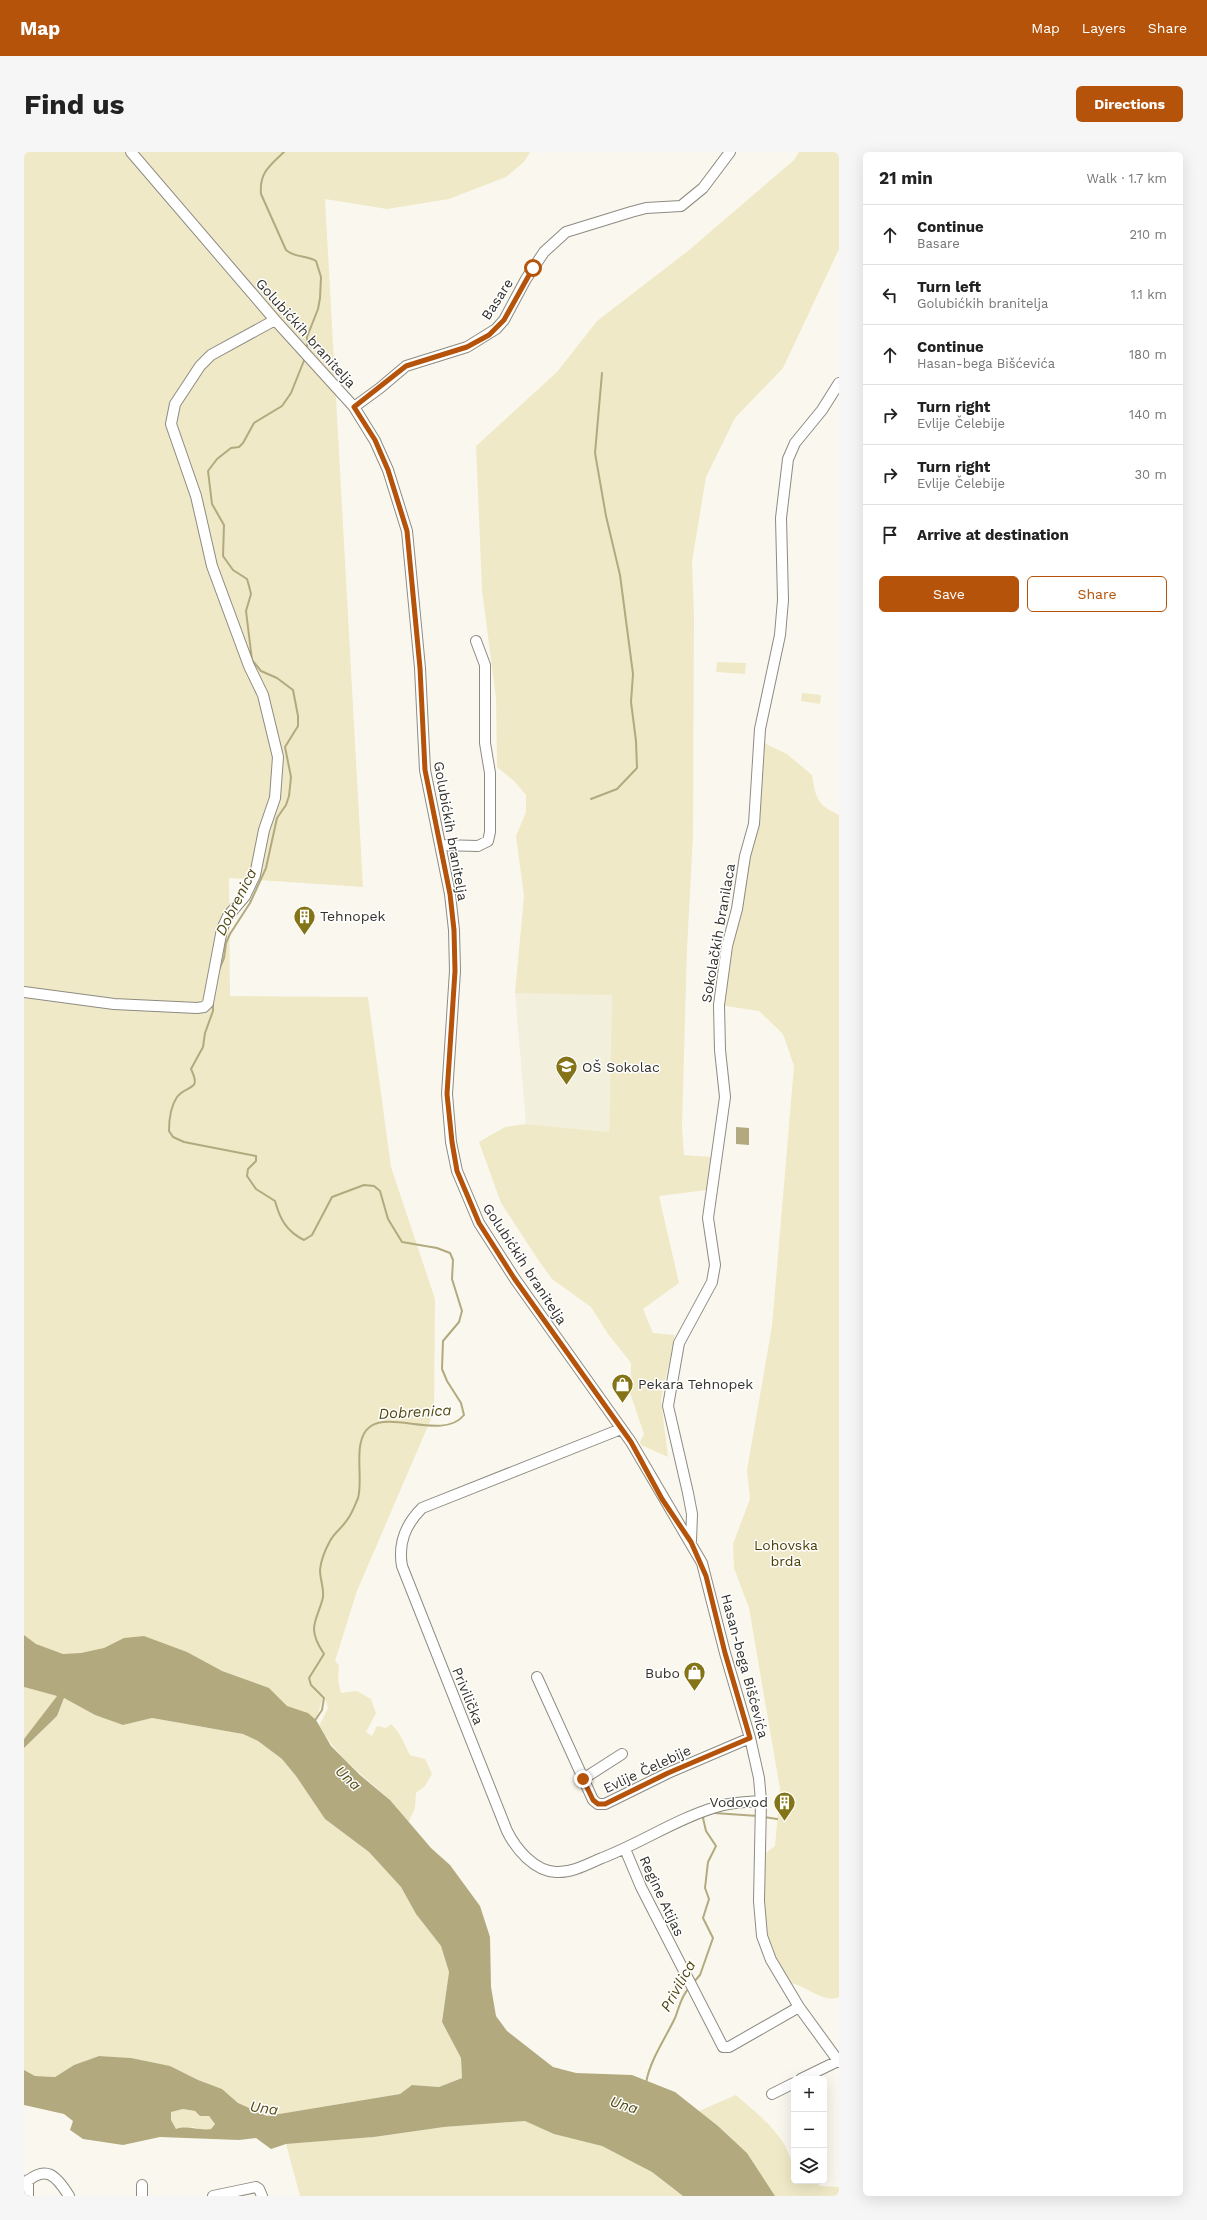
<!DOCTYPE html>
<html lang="en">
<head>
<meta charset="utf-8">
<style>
	:root { --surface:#fff; --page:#f6f6f6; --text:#222; --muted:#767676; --line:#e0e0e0; --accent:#b45309 }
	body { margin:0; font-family:"Work Sans",sans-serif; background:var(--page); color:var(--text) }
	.controls { position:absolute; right:12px; bottom:12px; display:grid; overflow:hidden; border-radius:6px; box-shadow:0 4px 16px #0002 }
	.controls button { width:36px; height:36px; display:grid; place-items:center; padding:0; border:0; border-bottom:1px solid var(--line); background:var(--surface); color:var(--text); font:20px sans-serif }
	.stop { position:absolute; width:12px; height:12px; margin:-9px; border:3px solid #b45309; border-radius:50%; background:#fff }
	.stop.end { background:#b45309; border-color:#fff; box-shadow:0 1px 4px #0008 }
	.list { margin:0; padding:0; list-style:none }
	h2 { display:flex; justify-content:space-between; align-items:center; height:52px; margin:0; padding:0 16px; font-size:17px }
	h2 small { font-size:13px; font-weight:400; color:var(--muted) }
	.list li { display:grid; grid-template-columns:26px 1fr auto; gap:12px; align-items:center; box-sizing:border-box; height:60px; padding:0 16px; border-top:1px solid var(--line) }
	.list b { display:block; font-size:15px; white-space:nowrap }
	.list p { margin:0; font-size:13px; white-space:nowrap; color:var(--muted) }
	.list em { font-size:13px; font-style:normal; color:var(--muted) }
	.actions { display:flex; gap:8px; padding:12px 16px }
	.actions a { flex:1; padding:9px 0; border:1px solid var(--accent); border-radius:6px; text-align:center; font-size:14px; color:var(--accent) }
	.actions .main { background:var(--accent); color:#fff }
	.icon { flex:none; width:22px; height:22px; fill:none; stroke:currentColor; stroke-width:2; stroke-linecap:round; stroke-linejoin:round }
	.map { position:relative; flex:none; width:815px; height:2044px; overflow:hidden; border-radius:6px }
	header { display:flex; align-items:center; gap:24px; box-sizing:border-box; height:56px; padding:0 20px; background:var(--accent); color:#fff }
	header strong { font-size:19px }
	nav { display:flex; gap:22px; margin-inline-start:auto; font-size:14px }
	.intro { display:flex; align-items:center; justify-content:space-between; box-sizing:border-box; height:96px; padding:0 24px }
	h1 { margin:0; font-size:28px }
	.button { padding:10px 18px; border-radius:6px; background:var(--accent); color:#fff; font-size:14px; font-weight:700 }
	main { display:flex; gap:24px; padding:0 24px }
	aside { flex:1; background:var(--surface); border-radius:6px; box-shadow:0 4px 16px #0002 }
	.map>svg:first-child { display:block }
	.built { fill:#f2efdd }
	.green { fill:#efe9c7 }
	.water { fill:#b2aa7e; fill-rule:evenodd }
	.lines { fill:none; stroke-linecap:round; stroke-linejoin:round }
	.stream { stroke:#b2aa7e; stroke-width:2 }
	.minor-casing { stroke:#8d8b82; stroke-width:12 }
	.minor { stroke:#fff; stroke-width:10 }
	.route { stroke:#b45309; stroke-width:5 }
	.labels { text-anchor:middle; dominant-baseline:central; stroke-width:3; stroke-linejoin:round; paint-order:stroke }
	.street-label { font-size:14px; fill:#32312d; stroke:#fff }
	.poi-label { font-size:14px; fill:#32312d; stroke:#fff; text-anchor:start }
	.park-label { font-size:14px; fill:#483e04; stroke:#fff }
	.water-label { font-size:15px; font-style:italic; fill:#524912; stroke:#fff }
</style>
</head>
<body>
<header>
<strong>Map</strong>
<nav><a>Map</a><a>Layers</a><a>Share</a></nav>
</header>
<div class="intro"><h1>Find us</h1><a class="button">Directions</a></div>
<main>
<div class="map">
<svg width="815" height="2044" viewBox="0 0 815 2044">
	<rect width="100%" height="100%" fill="#faf8ee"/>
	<!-- built -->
	<path class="built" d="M491 841 588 842 585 980 502 972Z"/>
	<!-- green -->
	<path class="green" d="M0 0H506L500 10 482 25 425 47 363 57 301 47 339 735 205 726 206 844 344 845 367 1015 411 1147 410 1260 333 1439 311 1509 315 1513 314 1528 317 1541 333 1539 347 1547 352 1561 342 1580 348 1584 353 1574 362 1576 367 1572C377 1581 380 1592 386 1603L401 1607 408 1622 401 1634 392 1641 391 1656 384 1671C378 1663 372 1654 365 1647 338 1622 314 1606 295 1574L304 1556 300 1542 292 1568 160 1516 67 1512 0 1500Z
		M775 0H815V97L759 216 711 266 682 325 668 410 670 464 669 684 663 797 658 975 660 1003 687 1005 683 1038 635 1044 655 1131 619 1157 629 1181 651 1183 637 1248 644 1305 617 1293 616 1290 620 1282 606 1241 607 1211 584 1182 567 1155 528 1127 515 1109 477 1051 455 990 481 975 502 972 585 980 588 843 491 841 500 744 492 684 502 660V643L491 630 473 615 472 546 458 438 452 294 533 220 573 169 664 99 770 8Z
		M693 510 722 511 721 522 692 520Z
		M778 541 797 543 796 552 777 549Z
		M735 585 744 593 763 602 788 623C792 646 792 652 815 663V1845C800 1853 779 1830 760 1830L742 1797 735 1706 751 1694 756 1637 725 1456 710 1416 709 1392 726 1347 723 1318 748 1174 770 914 759 882 735 859 695 853 725 692Z
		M0 1535 33 1544 0 1587Z
		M40 1546 71 1563 99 1573 127 1566 219 1582 234 1589 258 1607 272 1624 301 1667 345 1700 377 1735 392 1762 417 1794 425 1820 418 1870 437 1906 438 1926 415 1935 388 1933 376 1942 243 1964 214 1951 198 1937 107 1906 75 1904 50 1913 31 1925 11 1924 0 1918V1596L33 1564Z
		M712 1943C740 1968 770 1988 770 2029H789L797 2034 815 2035V2044H751L723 2001 694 1974 675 1959Z
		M159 1957 171 1959 176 1964H185L191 1971 187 1977 179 1978 169 1975 152 1978 147 1968V1960Z
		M501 1969 578 1994 628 2020 659 2044H276L262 1992 350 1985 420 1975Z"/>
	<!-- water -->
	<path class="water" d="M712 975 725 976V993L712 992Z
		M0 1483 12 1492 39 1502 57 1501 80 1496 100 1486 120 1484 163 1500 198 1519 245 1536 263 1554 284 1561 292 1568 307 1594 336 1623 366 1648 407 1696 426 1713 456 1754 466 1785 467 1835 472 1864 483 1879 529 1915 552 1921 608 1923 651 1940 694 1974 723 2001 751 2044H659L628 2020 578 1994 530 1982 501 1969 420 1975 350 1985 262 1992 247 1997 232 1986 215 1988 136 1985 99 1993 59 1987 46 1978 49 1969 40 1962 0 1953V1918L11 1924 31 1925 50 1913 75 1904 107 1906 146 1914 174 1928 198 1937 214 1951 243 1964 376 1942 388 1933 415 1935 438 1926 437 1906 418 1870 425 1820 417 1794 392 1762 377 1735 345 1700 301 1667 272 1624 258 1607 234 1589 219 1582 128 1566 99 1573 71 1563 40 1546 33 1564 0 1596V1587L33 1544 0 1535ZM159 1957 171 1959 176 1964H185L191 1972 187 1977C175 1979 164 1973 152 1977L147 1968V1960Z"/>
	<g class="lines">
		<!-- stream -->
		<path class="stream" d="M260 0C246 13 235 21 237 42L262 98C271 106 282 103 292 109L297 125 296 146 294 157 283 185V199
			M567 647 593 637 613 616 612 589 607 550 609 522 596 423 582 364 571 301 578 221
			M194 820 200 806 202 791 206 782 226 751 242 716 253 666 262 653 265 644 267 625 261 595 274 574V564L269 538 253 526 237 519 228 508 222 459 227 442 225 434 223 427 209 418 199 404 200 373 188 352 184 319 193 307 207 296 215 295 219 291 230 271 258 254 267 241 281 206
			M189 847V859L181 881 179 895 167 917C178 940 163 932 153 945 147 954 145 969 145 979L149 985 160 990 232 1004V1009L224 1017 223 1024 232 1037 251 1049C256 1067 262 1079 280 1088L288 1083 308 1045 340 1033 350 1034 356 1039 364 1067 378 1090 413 1096 426 1101 429 1108 428 1127 438 1159 435 1170 419 1189 418 1217 423 1229 437 1251 440 1263C420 1288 369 1260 347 1274 327 1287 340 1326 334 1346 331 1353 328 1362 323 1368 318 1376 310 1381 306 1389 301 1398 297 1407 296 1418 296 1427 300 1436 299 1445 297 1456 290 1467 290 1477 290 1486 296 1496 300 1502L285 1526 287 1533 300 1546 298 1558 290 1570
			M690 1661 734 1664
			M740 1665 753 1667
			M669 1831 676 1823 689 1786 679 1766 685 1747 681 1736 684 1710 692 1694 682 1679 679 1666 681 1663
			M622 1931C626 1908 641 1887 651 1866 655 1856 657 1844 665 1836"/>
		<defs>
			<path id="minor" d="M107 0 251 168 330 255 351 289 364 318 383 379 396 516 401 618 426 742 430 778 431 819 423 942 427 990 433 1019 455 1071 491 1127 607 1290 678 1411 701 1501 726 1586 735 1626 737 1649 735 1749 738 1784 747 1808 775 1855 815 1910
				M330 255 356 236 382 214 443 195 472 177 480 168 502 127 520 100 542 80 607 60 622 56 657 54 679 36 706 0
				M416 693 454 694 464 689 466 680V621L461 591V513L452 489
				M0 840 90 852 173 856 180 855 184 851 198 777 204 764 221 744 231 723 240 678 251 646 254 605 239 543 225 514 188 414 172 344 147 272 151 252 176 214 187 203 251 168
				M597 1277 398 1356C381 1373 374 1391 378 1414L483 1679C492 1697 510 1719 532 1720 548 1721 564 1712 578 1706 617 1691 652 1667 692 1655 706 1650 722 1650 737 1649
				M667 1389 668 1362 664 1341 644 1254 655 1191 688 1130 691 1113 684 1066 701 945 696 898 695 853 703 794 713 757 721 704 730 672 736 577 756 483 759 448 757 366 764 307 771 291 798 258 815 231
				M513 1525 569 1648 574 1652H581L644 1621 726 1586
				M559 1627 598 1602
				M601 1697 617 1735 699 1895H705L775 1855
				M777 1927 814 1909
				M748 1942 770 1931
				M0 2032C22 2012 32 2023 45 2044
				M4 2044V2028
				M118 2044V2033
				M189 2044 232 2035 235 2037 238 2044"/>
		</defs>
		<!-- minor casing -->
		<use href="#minor" class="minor-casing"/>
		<!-- minor -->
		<use href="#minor" class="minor"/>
	</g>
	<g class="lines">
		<!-- route -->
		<path class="route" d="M509 116 480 168 465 183 443 195 382 214 330 255 351 288 364 318 383 379 396 516 401 618 426 742 430 778 431 819 423 942 428 990 433 1019 455 1071 490 1126 607 1290 638 1347 667 1390 682 1424 701 1501 726 1586 644 1621 581 1652H574L569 1648 559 1627"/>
	</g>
	<!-- icons -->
	<defs>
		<symbol id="building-pin" viewBox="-11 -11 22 30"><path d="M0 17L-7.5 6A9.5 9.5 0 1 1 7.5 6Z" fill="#847417" stroke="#fff"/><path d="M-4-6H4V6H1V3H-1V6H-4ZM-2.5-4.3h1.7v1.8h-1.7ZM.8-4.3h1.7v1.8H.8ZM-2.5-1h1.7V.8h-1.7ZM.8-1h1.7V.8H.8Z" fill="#fff"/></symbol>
		<symbol id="school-pin" viewBox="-11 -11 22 30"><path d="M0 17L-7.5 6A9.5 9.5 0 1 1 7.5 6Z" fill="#847417" stroke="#fff"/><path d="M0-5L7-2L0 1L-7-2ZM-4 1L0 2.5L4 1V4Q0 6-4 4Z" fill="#fff"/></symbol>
		<symbol id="shop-pin" viewBox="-11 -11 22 30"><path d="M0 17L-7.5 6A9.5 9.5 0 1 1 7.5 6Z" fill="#847417" stroke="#fff"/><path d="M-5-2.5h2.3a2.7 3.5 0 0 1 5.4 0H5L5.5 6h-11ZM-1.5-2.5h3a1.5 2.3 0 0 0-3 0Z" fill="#fff"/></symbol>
	</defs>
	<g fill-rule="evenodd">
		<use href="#building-pin" x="268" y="752" width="25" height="34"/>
		<use href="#school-pin" x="530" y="902" width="25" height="34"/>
		<use href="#shop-pin" x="586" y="1220" width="25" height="34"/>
		<use href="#shop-pin" x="658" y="1508" width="25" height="34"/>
		<use href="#building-pin" x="748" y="1638" width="25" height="34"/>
	</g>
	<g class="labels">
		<!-- street labels -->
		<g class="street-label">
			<text transform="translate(473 147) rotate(-57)">Basare</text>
			<text transform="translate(282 181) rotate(48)">Golubićkih branitelja</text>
			<text transform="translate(427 679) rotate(80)">Golubićkih branitelja</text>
			<text transform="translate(694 781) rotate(-80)">Sokolačkih branilaca</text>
			<text transform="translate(501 1112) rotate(57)">Golubićkih branitelja</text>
			<text transform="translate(721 1514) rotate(75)">Hasan-bega Bišćevića</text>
			<text transform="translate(444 1544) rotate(68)">Privilička</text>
			<text transform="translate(623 1617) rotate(-25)">Evlije Čelebije</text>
			<text transform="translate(638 1744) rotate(65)">Regine Atijas</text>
		</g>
		<!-- poi labels -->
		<g class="poi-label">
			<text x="296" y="764">Tehnopek</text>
			<text x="558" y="915">OŠ Sokolac</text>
			<text x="614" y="1232">Pekara Tehnopek</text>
			<text x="656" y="1521" text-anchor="end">Bubo</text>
			<text x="744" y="1650" text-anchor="end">Vodovod</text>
		</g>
		<!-- park labels -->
		<g class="park-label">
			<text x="762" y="1393">Lohovska<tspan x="762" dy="16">brda</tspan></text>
		</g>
		<!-- water labels -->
		<g class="water-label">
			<text transform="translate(212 750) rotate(-63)">Dobrenica</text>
			<text transform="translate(391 1260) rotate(-3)">Dobrenica</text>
			<text transform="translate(324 1626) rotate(43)">Una</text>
			<text transform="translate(654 1834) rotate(-61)">Privilica</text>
			<text transform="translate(600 1953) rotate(17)">Una</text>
			<text transform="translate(240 1956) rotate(8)">Una</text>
		</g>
	</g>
</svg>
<div class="controls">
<button>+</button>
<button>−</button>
<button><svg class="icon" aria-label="layers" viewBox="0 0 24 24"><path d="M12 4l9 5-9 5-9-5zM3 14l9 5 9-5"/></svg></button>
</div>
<div class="stop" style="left:509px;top:116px"></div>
<div class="stop end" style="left:559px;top:1627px"></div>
</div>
<aside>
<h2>21 min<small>Walk · 1.7 km</small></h2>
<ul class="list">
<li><svg class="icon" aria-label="ahead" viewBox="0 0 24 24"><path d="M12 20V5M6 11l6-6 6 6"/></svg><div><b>Continue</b><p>Basare</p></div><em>210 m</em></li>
<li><svg class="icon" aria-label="left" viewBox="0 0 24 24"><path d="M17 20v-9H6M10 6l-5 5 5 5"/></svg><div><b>Turn left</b><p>Golubićkih branitelja</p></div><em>1.1 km</em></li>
<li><svg class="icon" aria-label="ahead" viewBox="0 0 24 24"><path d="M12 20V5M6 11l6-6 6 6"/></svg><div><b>Continue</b><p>Hasan-bega Bišćevića</p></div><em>180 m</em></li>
<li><svg class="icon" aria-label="right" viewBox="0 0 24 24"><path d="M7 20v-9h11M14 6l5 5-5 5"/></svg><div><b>Turn right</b><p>Evlije Čelebije</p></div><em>140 m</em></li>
<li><svg class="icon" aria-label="right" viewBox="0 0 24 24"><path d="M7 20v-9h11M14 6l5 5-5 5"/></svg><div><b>Turn right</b><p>Evlije Čelebije</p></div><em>30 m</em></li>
<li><svg class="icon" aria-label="arrive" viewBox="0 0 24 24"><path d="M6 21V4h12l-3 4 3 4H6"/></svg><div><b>Arrive at destination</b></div></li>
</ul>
<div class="actions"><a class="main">Save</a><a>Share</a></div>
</aside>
</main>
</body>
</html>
